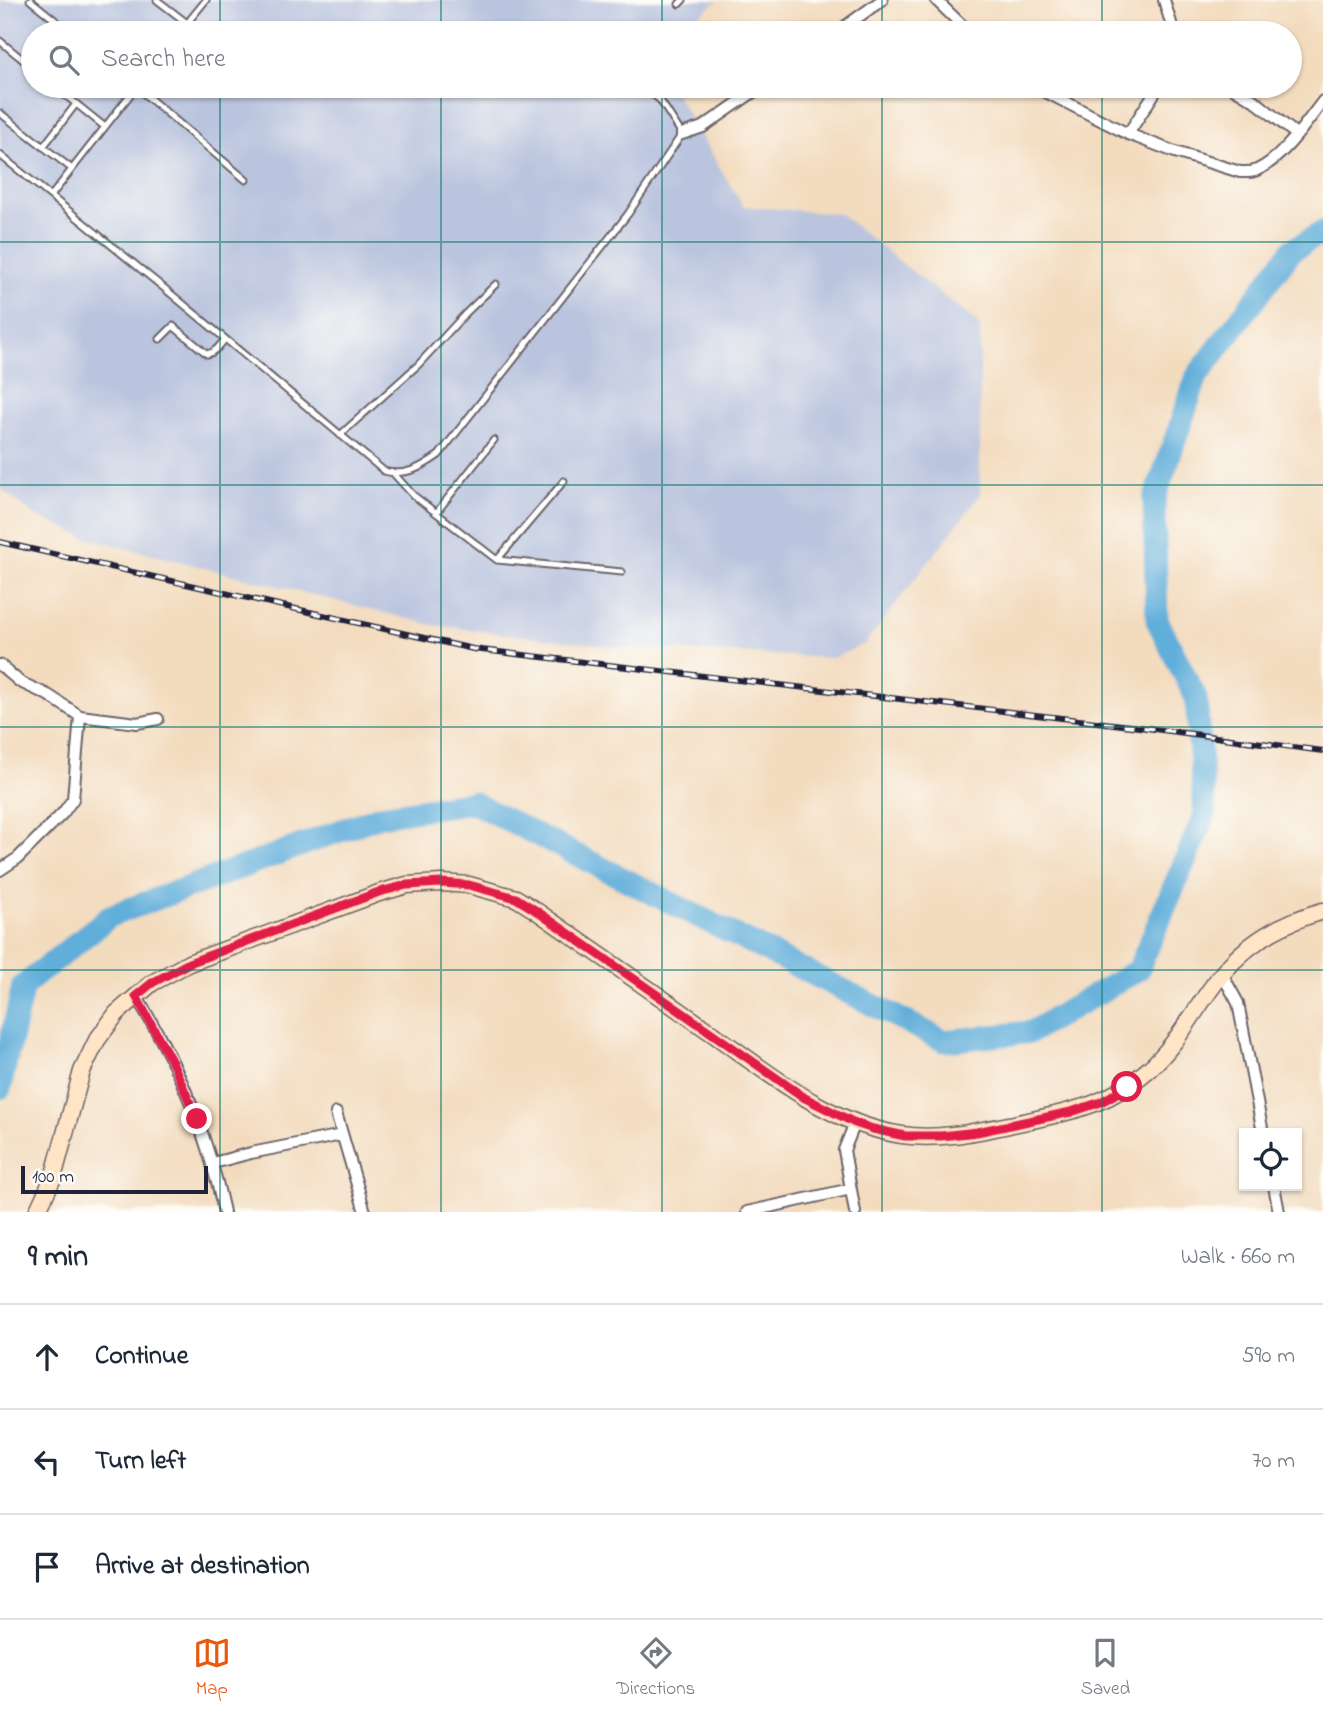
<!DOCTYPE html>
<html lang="en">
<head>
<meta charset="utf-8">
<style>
	:root { --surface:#fff; --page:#f2f2f3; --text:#1f2937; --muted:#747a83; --line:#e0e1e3; --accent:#ea580c }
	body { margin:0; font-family:"Indie Flower",sans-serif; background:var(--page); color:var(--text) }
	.controls { position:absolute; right:21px; bottom:21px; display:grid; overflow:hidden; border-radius:0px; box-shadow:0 2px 5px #0004 }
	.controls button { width:63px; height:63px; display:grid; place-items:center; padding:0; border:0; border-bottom:2px solid var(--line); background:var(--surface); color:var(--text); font:35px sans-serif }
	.scale { position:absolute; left:21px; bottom:18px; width:187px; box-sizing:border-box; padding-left:7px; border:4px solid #22223b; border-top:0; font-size:19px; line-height:24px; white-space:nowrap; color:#22223b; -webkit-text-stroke:5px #fdfcf7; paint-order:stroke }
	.stop { position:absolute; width:21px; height:21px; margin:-16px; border:5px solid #e11d48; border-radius:50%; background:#fff }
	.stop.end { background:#e11d48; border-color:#fff; box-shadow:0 2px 7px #0008 }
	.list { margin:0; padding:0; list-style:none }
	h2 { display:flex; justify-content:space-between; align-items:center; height:91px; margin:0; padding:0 28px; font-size:30px }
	h2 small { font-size:23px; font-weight:400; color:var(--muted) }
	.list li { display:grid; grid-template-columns:46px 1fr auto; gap:21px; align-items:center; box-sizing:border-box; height:105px; padding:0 28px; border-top:2px solid var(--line) }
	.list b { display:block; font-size:26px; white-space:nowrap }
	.list em { font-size:23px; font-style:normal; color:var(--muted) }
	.icon { flex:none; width:38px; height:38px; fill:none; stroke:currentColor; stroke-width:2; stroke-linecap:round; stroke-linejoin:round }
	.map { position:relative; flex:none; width:1323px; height:1212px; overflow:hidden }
	.search { position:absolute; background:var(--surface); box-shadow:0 2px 5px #0004; left:21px; right:21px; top:21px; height:77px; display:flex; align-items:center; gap:18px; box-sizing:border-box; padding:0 24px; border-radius:38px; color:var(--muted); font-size:26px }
	.sheet { height:406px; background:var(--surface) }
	nav { display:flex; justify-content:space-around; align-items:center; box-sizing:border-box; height:98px; border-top:2px solid var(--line); background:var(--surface); font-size:19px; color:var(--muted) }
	nav a { display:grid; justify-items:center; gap:4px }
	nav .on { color:var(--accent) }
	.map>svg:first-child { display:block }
	.industrial { fill:#bac4de }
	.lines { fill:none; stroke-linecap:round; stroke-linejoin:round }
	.river { stroke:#60aeda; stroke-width:23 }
	.lane-casing { stroke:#6b6369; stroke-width:9 }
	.street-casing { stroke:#6b6369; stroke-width:14 }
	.secondary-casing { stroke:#6b6369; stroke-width:19 }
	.lane { stroke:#fff; stroke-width:5 }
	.street { stroke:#fff; stroke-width:10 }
	.secondary { stroke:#ffe4c6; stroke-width:16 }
	.rail-casing { stroke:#22223b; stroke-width:6 }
	.rail { stroke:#fdfcf7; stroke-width:3.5; stroke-dasharray:10; stroke-linecap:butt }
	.route { stroke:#e11d48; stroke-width:9 }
	.grid { fill:none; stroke:#0f766e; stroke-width:2; stroke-opacity:0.55 }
</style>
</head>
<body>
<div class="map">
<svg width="1323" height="1212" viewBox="0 0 1323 1212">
	<rect width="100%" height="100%" fill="#fdfcf7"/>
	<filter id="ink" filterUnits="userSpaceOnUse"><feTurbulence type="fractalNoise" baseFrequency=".0143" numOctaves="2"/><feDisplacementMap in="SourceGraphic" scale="14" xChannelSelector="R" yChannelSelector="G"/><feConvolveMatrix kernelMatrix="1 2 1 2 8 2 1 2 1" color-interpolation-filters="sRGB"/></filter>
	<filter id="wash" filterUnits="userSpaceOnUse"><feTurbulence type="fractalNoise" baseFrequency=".00686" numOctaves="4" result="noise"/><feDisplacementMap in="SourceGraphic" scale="28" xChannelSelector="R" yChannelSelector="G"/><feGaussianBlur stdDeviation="1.57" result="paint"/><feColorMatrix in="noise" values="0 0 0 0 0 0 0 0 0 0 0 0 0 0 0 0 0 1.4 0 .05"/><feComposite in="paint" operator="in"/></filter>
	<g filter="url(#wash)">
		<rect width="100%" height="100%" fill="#f3dbbe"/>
		<!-- industrial -->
		<path class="industrial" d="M0 0H718L678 33H33V86H671L743 206 840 214 980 325V495L865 644 833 658 626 648 432 625 87 538 34 515 0 488Z"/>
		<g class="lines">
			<!-- river -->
			<path class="river" d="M0 1088 23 986 110 916 380 816 472 802 944 1041 1031 1032 1138 970 1205 814 1196 698 1157 620 1154 501 1197 376 1292 250 1323 232"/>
		</g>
	</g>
	<g filter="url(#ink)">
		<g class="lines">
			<defs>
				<path id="lane" d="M30 0 71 33
					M157 0 187 23
					M679 4 683 0
					M179 33 206 0
					M0 41 33 68
					M54 86 105 127
					M135 86 246 180
					M0 113 72 169
					M43 147 76 104
					M0 155 164 288 384 471C406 477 422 467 439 455L628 214 682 134 660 100 642 86
					M51 196 137 86
					M160 339 173 326 207 354C215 353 220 345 225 339
					M340 435 418 365 466 313 496 284
					M394 474 413 495 497 560 622 572
					M436 513 494 440
					M497 560 564 481"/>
				<path id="street" d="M936 0 970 33
					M1164 0 1174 33
					M836 33 882 0
					M1034 86 1128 134 1175 152 1240 172C1246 172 1251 173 1257 170 1282 159 1306 123 1323 101
					M1230 86 1255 101 1297 135
					M682 134 703 127 762 86
					M1128 134 1159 86
					M0 665 20 682 48 695 80 716 137 723 158 719
					M0 870 18 858 63 813 73 799 80 716
					M1222 974 1238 1003 1263 1133
					M136 996C177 1062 208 1135 224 1212
					M336 1113 365 1212
					M855 1123 844 1150 855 1212
					M213 1163 251 1153 342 1135
					M1274 1186 1279 1212
					M747 1212 851 1189"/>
				<path id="secondary" d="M37 1212 53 1178 82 1071 97 1040 117 1013 152 983 189 963 379 893 407 885 442 883 469 885 516 898 535 910C593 950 651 990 709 1031 769 1073 828 1124 902 1135 942 1141 984 1130 1023 1122 1073 1111 1107 1106 1148 1070 1179 1043 1196 1006 1222 974 1248 942 1283 922 1323 911"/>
			</defs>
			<!-- lane casing -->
			<use href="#lane" class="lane-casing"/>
			<!-- street casing -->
			<use href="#street" class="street-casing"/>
			<!-- secondary casing -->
			<use href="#secondary" class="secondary-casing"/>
			<!-- lane -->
			<use href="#lane" class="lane"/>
			<!-- street -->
			<use href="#street" class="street"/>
			<!-- secondary -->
			<use href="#secondary" class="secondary"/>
			<defs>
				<path id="rail" d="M0 542 473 649 1139 727 1323 751"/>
			</defs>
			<!-- rail casing -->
			<use href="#rail" class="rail-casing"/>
			<!-- rail -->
			<use href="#rail" class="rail"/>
		</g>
	</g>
	<g class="lines" filter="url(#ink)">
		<!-- route -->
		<path class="route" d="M197 1119 174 1066 136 996 152 983 189 963 379 892 407 885 442 883 469 885 516 898 535 910 805 1098 855 1123 873 1129 905 1136H941L977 1132 1071 1112 1101 1102 1127 1087"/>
	</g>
	<!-- grid -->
	<path class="grid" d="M220 0V33M441 0V33M662 0V33M882 0V33M1102 0V33M220 86V1212M441 86V1212M662 86V1212M882 86V1212M1102 86V1212M0 242H1323M0 485H1323M0 727H1323M0 970H1323"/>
</svg>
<div class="controls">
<button><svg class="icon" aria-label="locate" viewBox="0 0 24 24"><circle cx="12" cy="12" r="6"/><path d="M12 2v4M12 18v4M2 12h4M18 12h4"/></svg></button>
</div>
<div class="scale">100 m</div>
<div class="stop" style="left:1127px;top:1087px"></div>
<div class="stop end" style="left:197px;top:1119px"></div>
<div class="search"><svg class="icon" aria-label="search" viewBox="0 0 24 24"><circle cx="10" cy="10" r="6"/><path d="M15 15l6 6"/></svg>Search here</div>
</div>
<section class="sheet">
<h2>9 min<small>Walk · 660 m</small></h2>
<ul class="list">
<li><svg class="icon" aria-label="ahead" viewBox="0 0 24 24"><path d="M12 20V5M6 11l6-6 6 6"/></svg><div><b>Continue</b></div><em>590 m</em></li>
<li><svg class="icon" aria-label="left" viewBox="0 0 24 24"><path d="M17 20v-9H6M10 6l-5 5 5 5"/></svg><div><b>Turn left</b></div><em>70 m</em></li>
<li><svg class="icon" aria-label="arrive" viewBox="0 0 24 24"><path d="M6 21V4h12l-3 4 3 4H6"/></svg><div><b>Arrive at destination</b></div></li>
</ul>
</section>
<nav>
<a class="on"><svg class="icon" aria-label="map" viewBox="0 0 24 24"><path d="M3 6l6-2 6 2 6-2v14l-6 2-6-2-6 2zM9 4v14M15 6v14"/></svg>Map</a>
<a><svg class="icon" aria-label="directions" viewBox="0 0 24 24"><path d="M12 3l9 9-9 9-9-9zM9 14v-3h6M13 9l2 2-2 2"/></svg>Directions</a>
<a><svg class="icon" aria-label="saved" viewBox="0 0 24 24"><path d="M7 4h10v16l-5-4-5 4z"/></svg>Saved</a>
</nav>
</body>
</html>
